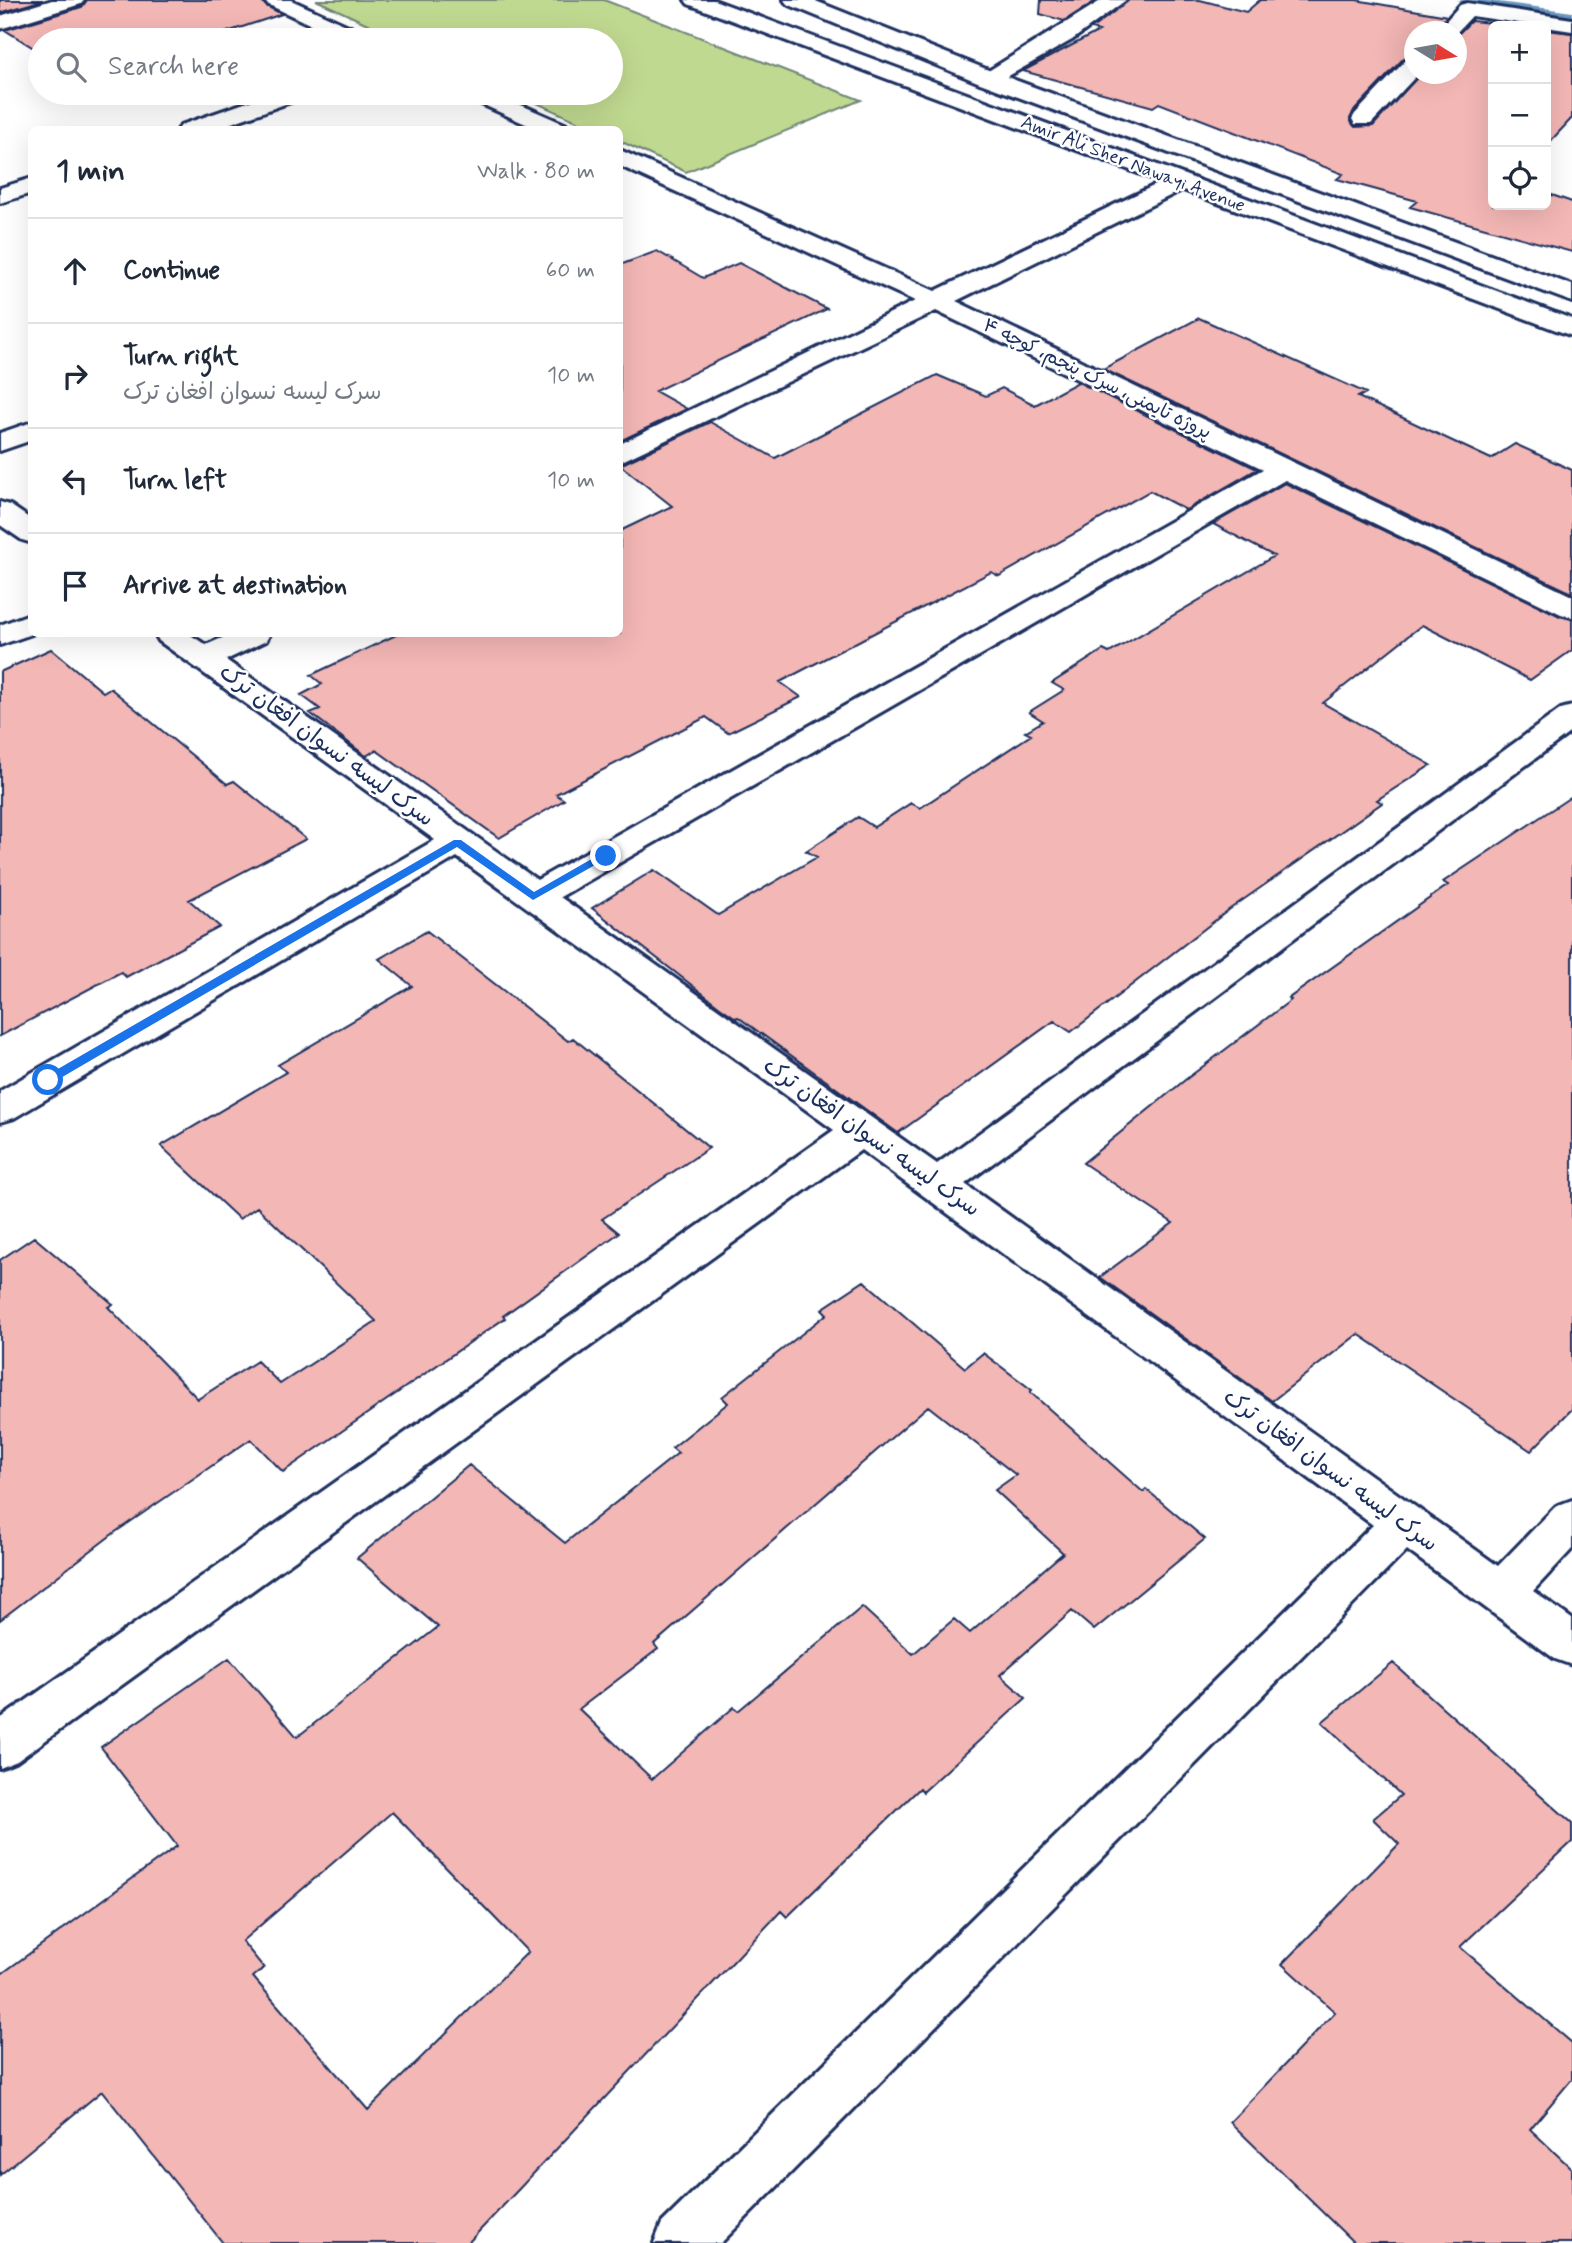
<!DOCTYPE html>
<html lang="en">
<head>
<meta charset="utf-8">
<style>
	:root { --surface:#fff; --page:#f6f6f7; --text:#1f2937; --muted:#747a83; --line:#e0e1e3 }
	body { margin:0; font-family:Mynerve,"Playpen Sans Arabic",sans-serif; background:var(--page); color:var(--text) }
	.controls { position:absolute; right:21px; top:21px; display:grid; overflow:hidden; border-radius:10px; box-shadow:0 7px 28px #0002 }
	.controls button { width:63px; height:63px; display:grid; place-items:center; padding:0; border:0; border-bottom:2px solid var(--line); background:var(--surface); color:var(--text); font:35px sans-serif }
	.compass { position:absolute; left:1404px; top:21px; width:63px; height:63px; border-radius:50%; background:var(--surface); box-shadow:0 7px 28px #0002; rotate:101deg }
	.stop { position:absolute; width:21px; height:21px; margin:-16px; border:5px solid #1a73e8; border-radius:50%; background:#fff }
	.stop.end { background:#1a73e8; border-color:#fff; box-shadow:0 2px 7px #0008 }
	.list { margin:0; padding:0; list-style:none }
	h2 { display:flex; justify-content:space-between; align-items:center; height:91px; margin:0; padding:0 28px; font-size:30px }
	h2 small { font-size:23px; font-weight:400; color:var(--muted) }
	.list li { display:grid; grid-template-columns:46px 1fr auto; gap:21px; align-items:center; box-sizing:border-box; height:105px; padding:0 28px; border-top:2px solid var(--line) }
	.list b { display:block; font-size:26px; white-space:nowrap }
	.list p { margin:0; font-size:23px; white-space:nowrap; color:var(--muted) }
	.list em { font-size:23px; font-style:normal; color:var(--muted) }
	.icon { flex:none; width:38px; height:38px; fill:none; stroke:currentColor; stroke-width:2; stroke-linecap:round; stroke-linejoin:round }
	.map { position:relative; flex:none; width:1572px; height:2243px; overflow:hidden }
	.search { position:absolute; background:var(--surface); box-shadow:0 7px 28px #0002; left:28px; top:28px; width:595px; height:77px; display:flex; align-items:center; gap:18px; box-sizing:border-box; padding:0 24px; border-radius:38px; color:var(--muted); font-size:26px }
	.panel { position:absolute; background:var(--surface); box-shadow:0 7px 28px #0002; left:28px; top:126px; width:595px; height:511px; border-radius:10px }
	.map>svg:first-child { display:block }
	.green { fill:#c0d990; stroke:#6e8477; stroke-width:2 }
	.lines { fill:none; stroke-linecap:round; stroke-linejoin:round }
	.stream { fill:#6796bd; fill-rule:evenodd }
	.building { fill:#f3b7b5; stroke:#1b2f5e; stroke-width:2; fill-rule:evenodd }
	.minor-casing { stroke:#1b2f5e; stroke-width:6 }
	.secondary-casing { stroke:#1b2f5e; stroke-width:6 }
	.minor { fill:#fff; fill-rule:evenodd }
	.secondary { fill:#fff; fill-rule:evenodd }
	.route { fill:#1a73e8 }
	.labels { text-anchor:middle; dominant-baseline:central; stroke-width:5; stroke-linejoin:round; paint-order:stroke }
	.far-street-label { font-size:19px; fill:#1b2f5e; stroke:#fff }
	.street-label { font-size:23px; fill:#1b2f5e; stroke:#fff }
</style>
</head>
<body>
<div class="map">
<svg width="1572" height="2243" viewBox="0 0 1572 2243">
	<rect width="100%" height="100%" fill="#fff"/>
	<filter id="ink" filterUnits="userSpaceOnUse"><feTurbulence type="fractalNoise" baseFrequency=".0143" numOctaves="2"/><feDisplacementMap in="SourceGraphic" scale="14" xChannelSelector="R" yChannelSelector="G"/><feConvolveMatrix kernelMatrix="1 2 1 2 8 2 1 2 1" color-interpolation-filters="sRGB"/></filter>
	<g filter="url(#ink)">
		<!-- green -->
		<path class="green" d="M316 0H604L861 100 686 172 620 141V130L594 129 515 93H611V40H402Z"/>
		<g class="lines">
			<!-- stream -->
			<path class="stream" d="M1456 0H1484L1572 12V18Z"/>
		</g>
		<!-- building -->
		<path class="building" d="M0 0H43L0 13Z
			M87 0H261L266 6 282 14 203 40H40V52L5 30 82 7Z
			M1041 0H1097L1064 21 1040 14Z
			M1129 0H1200L1246 12 1260 0H1356L1447 16 1434 32H1415V56L1404 58 1353 112 1350 120 1355 127 1373 126 1420 74H1457V35L1471 21 1523 26H1493V205H1546V193L1572 202V252L1410 207 1417 201 1337 179 1343 174 1159 103 1153 107 1023 71 1099 31 1091 29Z
			M1546 30 1572 33V118L1546 146Z
			M657 251 703 278 739 263 827 309 655 391 687 409 620 441V265Z
			M1199 318 1366 393 1358 397 1491 459 1515 444 1572 470V593L1103 369Z
			M937 375 986 396 1002 388 1035 405 1078 382 1257 469 1186 510 1150 491 999 576 991 572 780 682 801 697 728 733 706 717 556 794 564 800 499 838 376 750 366 756 310 713 320 709 301 695 322 684 311 675 398 634H620V531L672 506 620 465 710 422 775 458Z
			M1285 483 1560 616 1572 619V650L1530 680 1422 625 1323 703 1431 765 1377 800 1382 803 1230 909 1071 1032 1054 1021 898 1133 738 1017 736 1018 720 1007 592 908 654 870 718 915 817 857 806 851 858 817 874 827 911 803 920 808 1031 735 1025 732 1043 721 1029 712 1064 690 1052 683 1103 650 1109 653 1274 556 1213 524Z
			M51 649 103 692 110 688 227 784 234 781 306 839 189 900 220 927 126 977 121 972 0 1036V672Z
			M1572 796V1409L1531 1451 1358 1334 1272 1401 1100 1277 1173 1223 1083 1163 1185 1080 1291 1000 1289 998 1448 885 1443 882Z
			M427 931 568 1041 573 1038 709 1148 602 1219 619 1233 503 1316 505 1318 283 1472 251 1439 114 1533 0 1620V1260L34 1237 113 1304 108 1307 198 1399 257 1361 280 1384 376 1321 257 1207 239 1219 161 1146 286 1072 278 1065 412 986 379 959Z
			M864 1281 965 1368 983 1353 1032 1390 1030 1392 1143 1492 1146 1489 1205 1539 1094 1630 1072 1611 1000 1675 1026 1698 923 1792 920 1788 787 1917 781 1911 468 2243H223L102 2091 0 2175V1975L177 1846 101 1747 229 1658 297 1737 438 1627 357 1558 469 1465 565 1543 678 1453 672 1448 728 1403 722 1397 827 1314 822 1309ZM928 1406 1016 1475 995 1490 1063 1553 970 1633 954 1619 913 1654 862 1607 738 1711 734 1707 652 1779 579 1709 658 1649 654 1644ZM392 1812 528 1952 368 2110 253 1977 264 1968 242 1941Z
			M1393 1663 1572 1823V1842L1460 1947 1572 2043V2079L1530 2129 1572 2169V2243H1354L1230 2122 1335 2012 1282 1964 1399 1844 1373 1819 1401 1795 1322 1722Z"/>
		<g class="lines">
			<defs>
				<path id="minor" d="M52 0H84L81 4 0 29V16Z
					M264 0H291L368 35 371 40H343L267 4Z
					M1102 0H1126L1072 40 996 83H980L977 78Z
					M1467 3 1572 19V31L1472 16 1456 33 1436 32 1460 5Z
					M1414 58V74H1418L1371 124H1355L1352 119 1355 114 1406 60Z
					M273 93H305L302 98 212 130H178L181 125Z
					M465 93H494L567 125 570 130H539L468 98Z
					M620 150 935 291 1172 177H1188L1192 182 1188 187 956 301 1572 596V617L1561 614 1285 480 560 897 937 1164 1561 709 1572 706V731L965 1184 1498 1566 1556 1506 1572 1500V1549L1533 1591 1572 1619V1665L1555 1659 1407 1550 721 2243H654L662 2223 1373 1525 861 1150 17 1761 0 1768V1719L834 1130 457 857 14 1118 0 1122V1091L435 840 159 641 155 634H189L206 645 231 634H270L266 641 226 660 537 880 1263 469 936 311 620 462V444L915 301 620 166Z
					M32 178V193L0 203V188Z
					M32 422V440L0 451V433Z
					M0 502 10 505 32 520V543L22 540 0 525Z
					M32 613V634L0 645V625Z"/>
				<path id="secondary" d="M685 0H714L1572 319V336L688 4Z
					M784 0H813L996 73 1572 285V302L980 83 787 4Z"/>
			</defs>
			<!-- minor casing -->
			<use href="#minor" class="minor-casing"/>
			<!-- secondary casing -->
			<use href="#secondary" class="secondary-casing"/>
			<!-- minor -->
			<use href="#minor" class="minor"/>
			<!-- secondary -->
			<use href="#secondary" class="secondary"/>
		</g>
	</g>
	<!-- route -->
	<path class="route" d="M454 840H461L534 892 602 853 611 856 533 900 457 847 52 1083H44V1077Z"/>
	<g class="labels">
		<!-- far-street labels -->
		<g class="far-street-label">
			<text transform="translate(1133 164) rotate(21)">Amir Ali Sher Nawayi Avenue</text>
			<text transform="translate(1097 379) rotate(26)">پروژه تایمنی، سرک پنجم، کوچه ۴</text>
		</g>
		<!-- street labels -->
		<g class="street-label">
			<text transform="translate(326 746) rotate(36)">سرک لیسه نسوان افغان‌ ترک</text>
			<text transform="translate(871 1138) rotate(35)">سرک لیسه نسوان افغان‌ ترک</text>
			<text transform="translate(1330 1471) rotate(36)">سرک لیسه نسوان افغان‌ ترک</text>
		</g>
	</g>
</svg>
<div class="controls">
<button>+</button>
<button>−</button>
<button><svg class="icon" aria-label="locate" viewBox="0 0 24 24"><circle cx="12" cy="12" r="6"/><path d="M12 2v4M12 18v4M2 12h4M18 12h4"/></svg></button>
</div>
<svg class="compass" viewBox="-18 -18 36 36"><path d="M0-13l5 13h-10z" fill="#e53935"/><path d="M0 13l5-13h-10z" fill="#747a83"/></svg>
<div class="stop" style="left:48px;top:1080px"></div>
<div class="stop end" style="left:606px;top:856px"></div>
<div class="search"><svg class="icon" aria-label="search" viewBox="0 0 24 24"><circle cx="10" cy="10" r="6"/><path d="M15 15l6 6"/></svg>Search here</div>
<section class="panel">
<h2>1 min<small>Walk · 80 m</small></h2>
<ul class="list">
<li><svg class="icon" aria-label="ahead" viewBox="0 0 24 24"><path d="M12 20V5M6 11l6-6 6 6"/></svg><div><b>Continue</b></div><em>60 m</em></li>
<li><svg class="icon" aria-label="right" viewBox="0 0 24 24"><path d="M7 20v-9h11M14 6l5 5-5 5"/></svg><div><b>Turn right</b><p>سرک لیسه نسوان افغان‌ ترک</p></div><em>10 m</em></li>
<li><svg class="icon" aria-label="left" viewBox="0 0 24 24"><path d="M17 20v-9H6M10 6l-5 5 5 5"/></svg><div><b>Turn left</b></div><em>10 m</em></li>
<li><svg class="icon" aria-label="arrive" viewBox="0 0 24 24"><path d="M6 21V4h12l-3 4 3 4H6"/></svg><div><b>Arrive at destination</b></div></li>
</ul>
</section>
</div>
</body>
</html>
